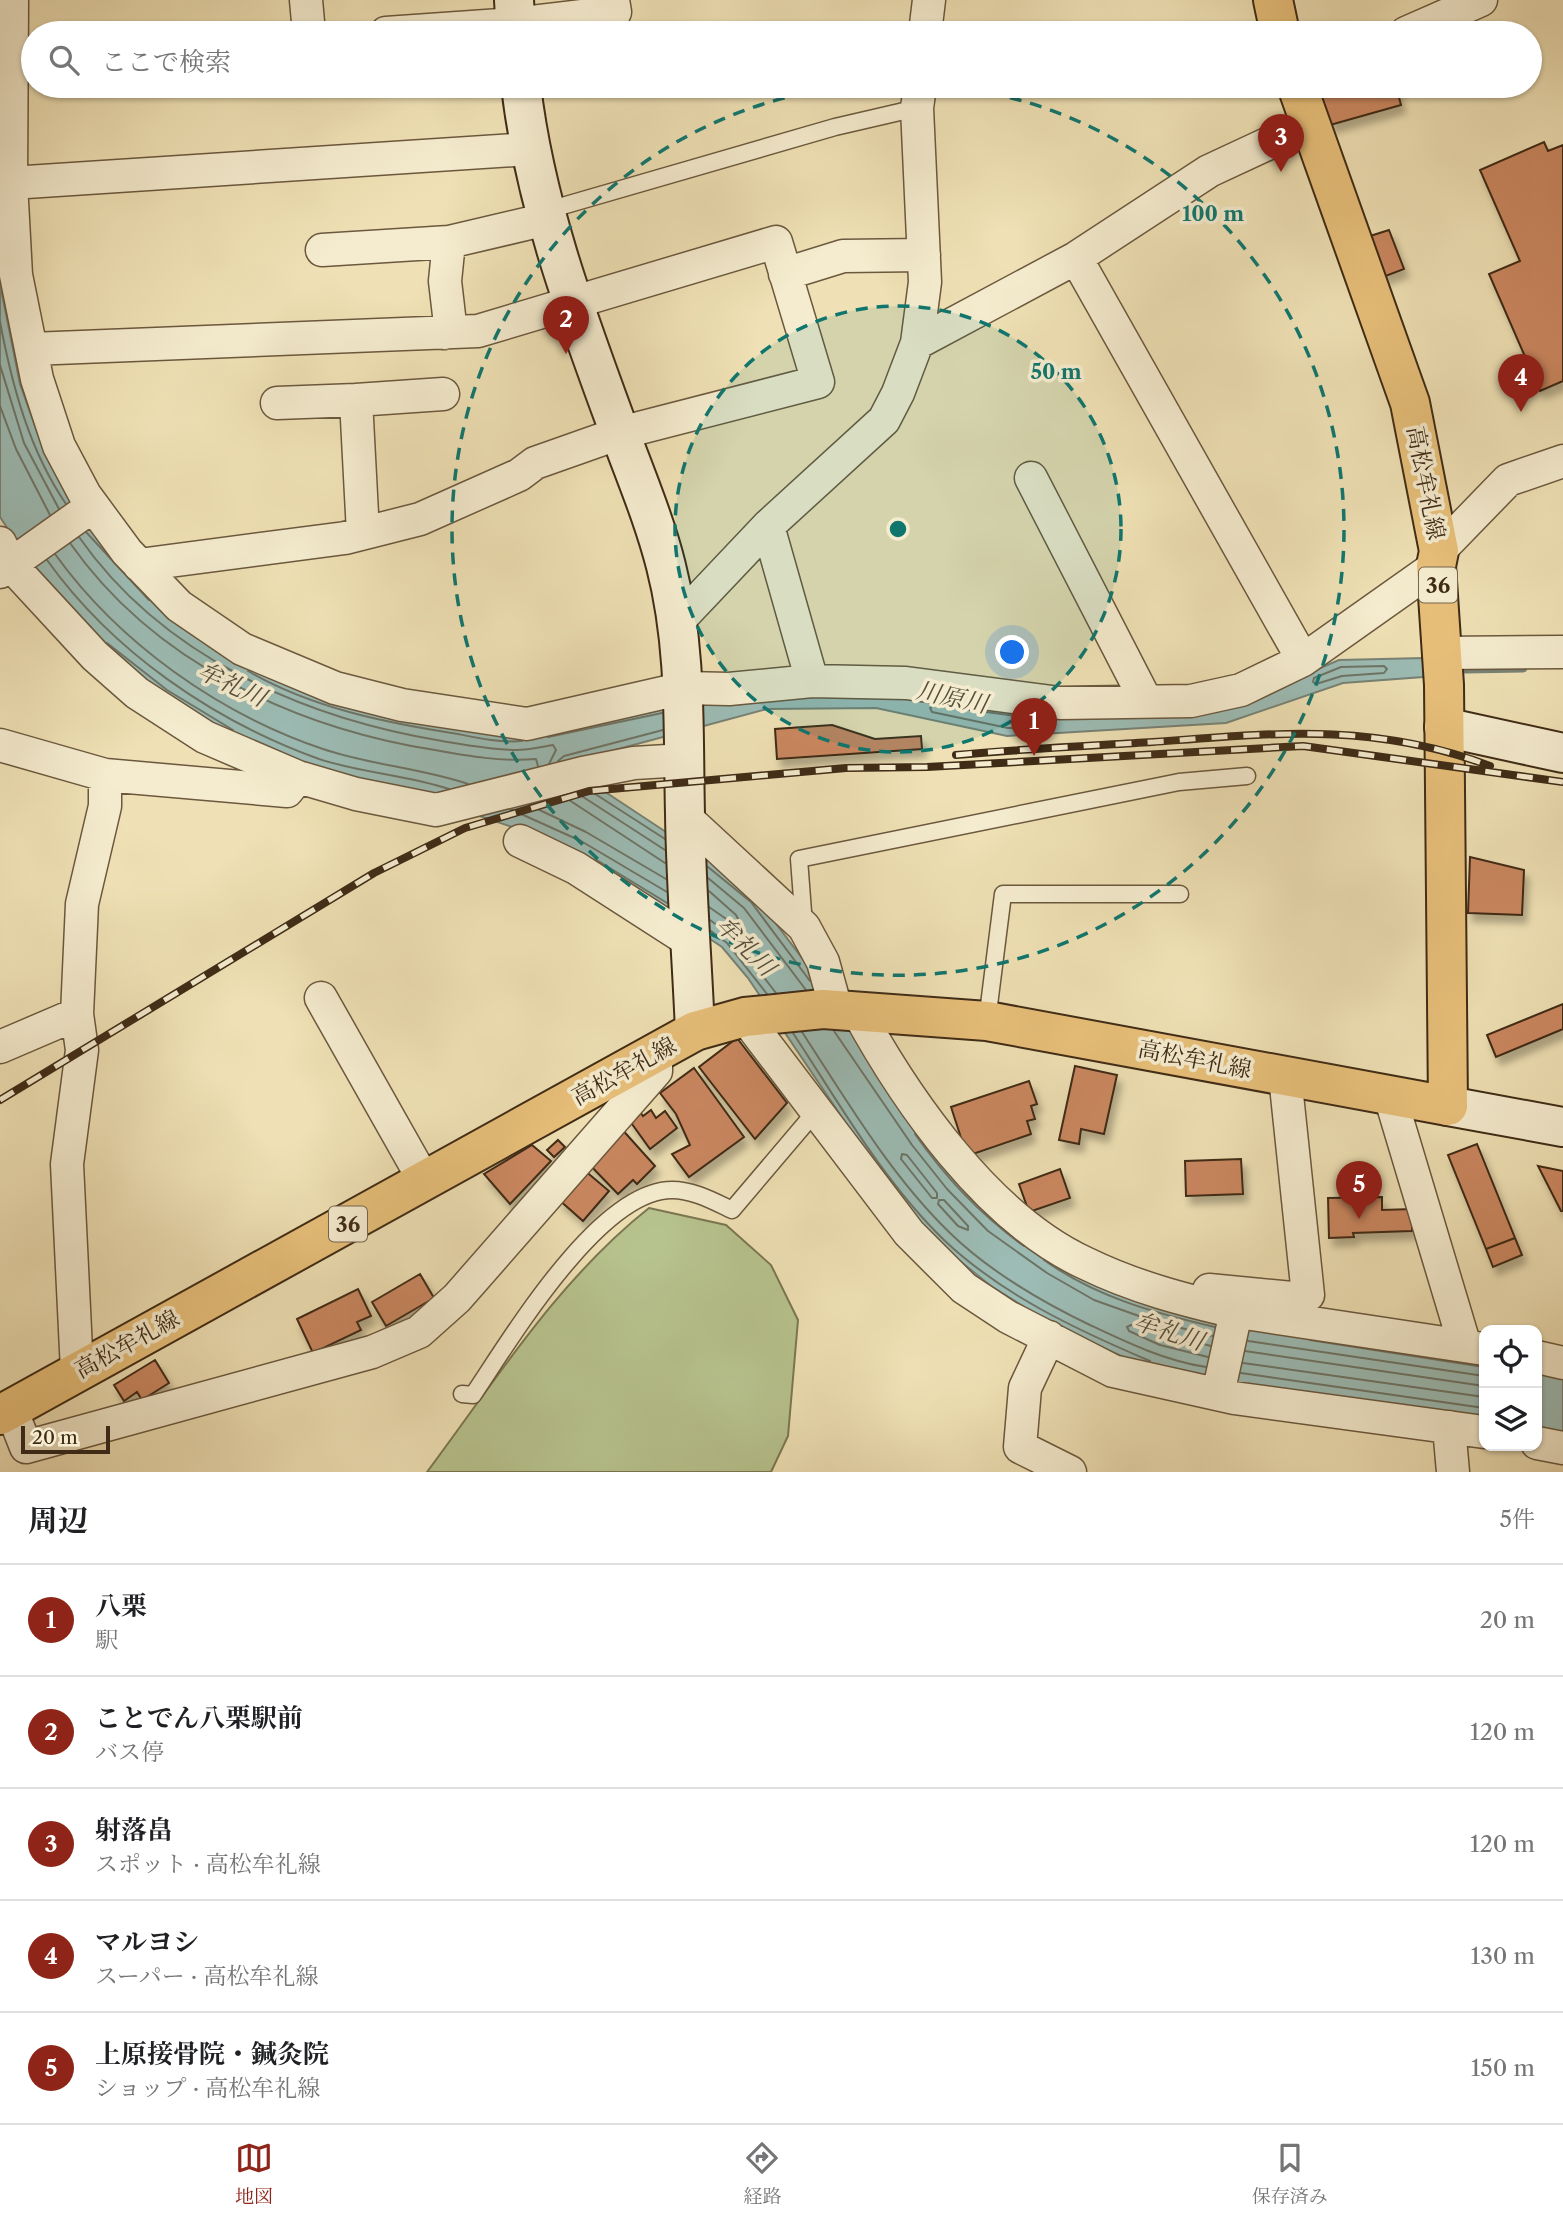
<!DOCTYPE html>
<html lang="ja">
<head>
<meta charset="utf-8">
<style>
	:root { --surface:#fff; --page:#f2f2f2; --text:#202124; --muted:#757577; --line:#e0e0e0; --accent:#8f2418 }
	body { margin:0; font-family:"Libre Caslon Text","Noto Serif JP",serif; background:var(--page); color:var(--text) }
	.controls { position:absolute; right:21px; bottom:21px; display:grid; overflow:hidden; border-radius:14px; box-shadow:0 2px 5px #0004 }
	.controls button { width:63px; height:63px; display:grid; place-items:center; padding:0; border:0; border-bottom:2px solid var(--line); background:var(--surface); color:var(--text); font:35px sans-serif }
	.scale { position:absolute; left:21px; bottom:18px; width:89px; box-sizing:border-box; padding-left:7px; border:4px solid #3f2b16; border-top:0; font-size:19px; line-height:24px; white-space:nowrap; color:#3f2b16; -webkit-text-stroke:5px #f5eccf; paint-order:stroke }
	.you { position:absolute; left:1013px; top:653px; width:24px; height:24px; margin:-18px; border:5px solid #fff; border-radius:50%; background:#1a73e8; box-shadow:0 0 0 10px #1a73e833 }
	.badge { display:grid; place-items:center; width:46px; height:46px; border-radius:50%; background:var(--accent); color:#fff; font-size:23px; font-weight:700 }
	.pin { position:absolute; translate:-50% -58px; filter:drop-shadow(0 2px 4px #0008) }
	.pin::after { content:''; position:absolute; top:37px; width:24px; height:21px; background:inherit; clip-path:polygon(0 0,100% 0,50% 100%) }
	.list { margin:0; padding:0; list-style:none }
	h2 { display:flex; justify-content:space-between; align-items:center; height:91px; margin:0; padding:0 28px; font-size:30px }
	h2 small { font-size:23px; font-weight:400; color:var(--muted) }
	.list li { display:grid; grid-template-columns:46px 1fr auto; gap:21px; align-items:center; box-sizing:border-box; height:112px; padding:0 28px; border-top:2px solid var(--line) }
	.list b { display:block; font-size:26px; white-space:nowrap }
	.list p { margin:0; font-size:23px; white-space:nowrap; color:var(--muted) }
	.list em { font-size:23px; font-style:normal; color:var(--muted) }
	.icon { flex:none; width:38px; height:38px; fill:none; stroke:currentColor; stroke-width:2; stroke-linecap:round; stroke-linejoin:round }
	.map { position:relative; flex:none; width:1563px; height:1472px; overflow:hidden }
	.search { position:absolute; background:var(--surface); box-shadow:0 2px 5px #0004; left:21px; right:21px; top:21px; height:77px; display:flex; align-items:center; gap:18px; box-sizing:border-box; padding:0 24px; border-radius:38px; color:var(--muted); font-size:26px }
	.sheet { height:651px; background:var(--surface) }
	nav { display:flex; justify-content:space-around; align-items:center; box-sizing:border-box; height:98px; border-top:2px solid var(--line); background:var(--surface); font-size:19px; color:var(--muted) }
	nav a { display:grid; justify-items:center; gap:4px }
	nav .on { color:var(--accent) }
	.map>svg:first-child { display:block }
	.green { fill:#b7c38e; stroke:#7b7752; stroke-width:2 }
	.water { fill:#9cbcb5; stroke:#778275; stroke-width:2 }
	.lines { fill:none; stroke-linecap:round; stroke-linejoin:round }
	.shore { stroke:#6e7466; stroke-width:2 }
	.stream { stroke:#778275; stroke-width:9 }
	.building { fill:#ca8760; stroke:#3f2b16; stroke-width:2; filter:url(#shadow) }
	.lane-casing { stroke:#6b583e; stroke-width:19 }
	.street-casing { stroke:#6b583e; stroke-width:35 }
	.secondary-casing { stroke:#3f2b16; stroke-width:42 }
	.primary-casing { stroke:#3f2b16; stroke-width:42 }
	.lane { stroke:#f5eccf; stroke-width:16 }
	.street { stroke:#f5eccf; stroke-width:32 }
	.secondary { stroke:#f5eccf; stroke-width:38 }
	.primary { stroke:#e8c07a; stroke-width:38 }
	.rail-casing { stroke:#3f2b16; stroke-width:8 }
	.rail { stroke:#f5eccf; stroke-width:5; stroke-dasharray:16; stroke-linecap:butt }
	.ring { fill:none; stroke:#0f766e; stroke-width:3.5; stroke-dasharray:12 9 }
	.labels { text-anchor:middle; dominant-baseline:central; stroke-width:7; stroke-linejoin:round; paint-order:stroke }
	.shield { fill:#f5eccf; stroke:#76654e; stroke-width:2 }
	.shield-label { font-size:21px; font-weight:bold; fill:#3f2b16 }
	.street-label { font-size:23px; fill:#3f2b16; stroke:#f5eccf }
	.water-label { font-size:24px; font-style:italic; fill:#564f3e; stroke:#f5eccf }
	.centre { fill:#0f766e; stroke:#f5eccf; stroke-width:3.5 }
	.ring-label { font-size:21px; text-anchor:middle; font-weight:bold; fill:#0f766e; stroke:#f5eccf; stroke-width:7; stroke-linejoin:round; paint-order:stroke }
</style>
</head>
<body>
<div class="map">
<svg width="1563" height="1472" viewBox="0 0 1563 1472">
	<defs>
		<filter id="shadow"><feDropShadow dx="4.5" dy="8" stdDeviation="3.5" flood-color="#0004"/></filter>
	</defs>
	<rect width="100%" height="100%" fill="#efe1b5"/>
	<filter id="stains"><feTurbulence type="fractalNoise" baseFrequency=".00286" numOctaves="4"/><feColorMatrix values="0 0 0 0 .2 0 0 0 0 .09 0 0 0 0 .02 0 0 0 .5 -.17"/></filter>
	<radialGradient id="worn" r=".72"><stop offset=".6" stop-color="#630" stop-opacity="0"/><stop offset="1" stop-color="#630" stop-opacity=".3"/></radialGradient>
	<!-- green -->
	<path class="green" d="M649 1208 726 1225 771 1265 798 1320 788 1436 771 1472H427C495 1381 559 1279 649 1208Z"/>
	<!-- water -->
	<path class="water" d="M0 284 20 384 39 437 65 490 137 580 364 709 647 707 743 698 1280 685 1339 660 1424 658 1423 677 1343 683 1226 723 1007 736 876 708 767 709 563 764 728 873 756 897 811 970 1055 1259 1484 1361V1424L1152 1370 1053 1325 991 1286 940 1245 893 1193 748 978 722 947 677 917 518 829 432 800 315 774 233 738 163 695 98 645 30 563 0 517Z
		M1537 1369 1563 1374V1440L1537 1435Z"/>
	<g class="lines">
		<!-- shore -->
		<path class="shore" d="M0 322C12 385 29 450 66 504
			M0 365 24 443 59 509
			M0 406 16 449 50 515
			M86 532 149 600
			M79 537C162 656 303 718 442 741 466 745 492 750 516 750 528 750 541 747 553 745L556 750 549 764
			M70 543C154 663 296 728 435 750 468 756 502 762 536 759L538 766
			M55 554C119 643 219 714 323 749 370 765 420 768 468 784
			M47 560C112 651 213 721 319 759 361 773 407 775 449 789
			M107 643 167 690 233 730
			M1384 666 1387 669 1384 673 1342 676 1316 684 1313 682 1314 678 1341 667Z
			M248 671C311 708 387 723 458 734 478 738 502 743 522 741
			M934 705 1045 720 1048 724 1045 727 1008 728 932 712 930 708Z
			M548 737 662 713
			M558 761 564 756 663 730
			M589 790 665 839
			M577 793 665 850
			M563 796 665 863
			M529 805 586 832 666 879
			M510 809 581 841 667 892
			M595 859 667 903
			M708 867 751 902 810 981
			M708 878 744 908 806 990
			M709 891 736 915 740 923 735 925 709 907
			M710 920 733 937 776 993
			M711 931 727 943 767 994
			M834 1031 912 1145 947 1189 988 1231 1047 1273 1094 1300 1153 1321 1213 1336
			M802 1032C847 1101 891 1176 950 1233 990 1272 1042 1302 1092 1326 1128 1343 1166 1361 1206 1367
			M793 1033C839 1103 883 1181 944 1240 1002 1295 1077 1330 1150 1361
			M915 1134C945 1177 982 1216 1024 1246
			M902 1154 907 1155 937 1193V1198H932L901 1159Z
			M939 1200H944L968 1226V1230L958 1226 938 1204Z
			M1044 1260C1096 1297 1154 1313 1215 1327
			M1310 1340 1484 1367
			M1248 1341 1484 1376
			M1245 1351 1484 1386
			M1208 1357 1160 1345 1129 1331 1127 1327 1131 1325 1211 1346
			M1243 1363 1484 1397
			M1241 1373 1484 1408"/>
		<!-- stream -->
		<path class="stream" d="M1465 669 1523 668"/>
	</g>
	<!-- building -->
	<path class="building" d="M1319 86H1396L1401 105 1330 125Z
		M1544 142 1548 151 1563 145V381L1540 391 1489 274 1520 261 1480 170Z
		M1389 230 1404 269 1383 277 1367 237Z
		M832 725 875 739 921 736 922 749 777 759 775 729Z
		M1470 857 1524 870 1522 915 1468 913Z
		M1563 1004V1029L1496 1057 1487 1035Z
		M737 1038 787 1103 755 1139 699 1067Z
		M1075 1066 1117 1075 1104 1134 1081 1129 1079 1144 1059 1140Z
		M694 1068 744 1137 689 1177 672 1154 690 1145 676 1114 660 1093Z
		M1029 1081 1037 1104 1031 1106 1035 1119 1027 1121 1031 1134 967 1156 951 1107Z
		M638 1109 643 1116 651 1110 656 1118 665 1111 677 1128 650 1149 627 1117Z
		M619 1126 655 1166 637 1184 633 1180 618 1194 585 1160Z
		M558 1140 565 1147 554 1157 547 1150Z
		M1477 1144 1515 1238 1486 1249 1448 1155Z
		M532 1145 551 1161 510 1204 484 1174Z
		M1241 1159 1243 1194 1186 1196 1185 1161Z
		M1538 1166 1563 1171V1211H1561Z
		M583 1169 609 1191 583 1221 558 1199Z
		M1060 1169 1070 1198 1029 1212 1019 1184Z
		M1382 1197V1210L1412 1209V1231L1353 1233 1354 1237 1329 1238 1328 1198Z
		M1515 1238 1522 1255 1493 1267 1486 1249Z
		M420 1274 434 1298 386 1326 372 1302Z
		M358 1289 371 1316 357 1322 361 1330 313 1353 297 1319Z
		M155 1360 169 1383 142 1400 137 1392 124 1401 114 1385Z"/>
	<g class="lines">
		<defs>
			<path id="lane" d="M545 211 835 127 917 108
				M804 925 799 859 1179 782 1247 776
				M987 1021 1003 894H1180
				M462 1394 473 1395C510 1340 599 1190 672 1190 693 1190 713 1201 732 1210L816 1111"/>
			<path id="street" d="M12 0 11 183 16 275 37 379 59 446 85 495 127 552 179 606 242 649 335 688 402 705 527 724 684 688 729 689 812 681 906 683 1060 703 1191 701 1241 690 1303 660 1436 566
				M306 0 309 33
				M386 33 515 24 615 12 613 0
				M925 33 929 0
				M1406 33 1481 0
				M11 183 530 149
				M322 250 449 242 547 219
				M1076 258 1303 660
				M785 274 843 256 924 255
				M444 333 450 324 445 281 449 242
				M917 343 1076 258 1209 171 1310 124
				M31 349 478 331 776 242 818 382 620 433 535 463 519 475 420 519 345 538 139 565
				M356 400 443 394
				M277 403 356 400 363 533
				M1031 478 1146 701
				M768 526 812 681
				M0 543 10 564 95 656 137 693 205 737 298 777 356 794 436 810 583 773 634 763 684 760
				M1439 551 1508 480 1563 461
				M0 572 93 506
				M679 620 768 526 884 420 898 393 917 343 925 282 917 108 920 86
				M1442 653 1563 652
				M0 745 105 775 287 791 298 777
				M685 817 804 927 823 962 836 1009
				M520 841 576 868 691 942
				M321 998 425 1182
				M857 1010C907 1102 988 1218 1085 1263 1134 1287 1184 1300 1236 1312L1218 1394
				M77 1014 82 1050 67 1164 77 1371
				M745 1017 909 1233 964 1288 1008 1317 1113 1371 1234 1398 1484 1432
				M0 1047 77 1014 82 904 105 806V775
				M1390 1096 1465 1346
				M1209 1290 1292 1298 1308 1295 1285 1076
				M1252 1314 1484 1349
				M1049 1337 1025 1388 1020 1447 1070 1472
				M1537 1357 1563 1363
				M11 1409 26 1447 372 1352 419 1332 457 1298 656 1071V1053
				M1449 1427 1453 1472
				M1537 1443 1563 1448"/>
			<path id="secondary" d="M514 0 516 33
				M521 86C535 207 579 322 621 436 637 479 655 522 666 566 687 648 683 730 685 814 686 886 692 959 695 1031
				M1444 727 1563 753
				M1448 1106 1563 1127"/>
			<path id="primary" d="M1273 0 1280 33
				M0 1415 695 1031 745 1017 823 1009 987 1021 1448 1106 1444 685 1436 566 1439 551 1410 403 1297 86"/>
		</defs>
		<!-- lane casing -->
		<use href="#lane" class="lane-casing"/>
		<!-- street casing -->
		<use href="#street" class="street-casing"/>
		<!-- secondary casing -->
		<use href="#secondary" class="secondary-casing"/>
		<!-- primary casing -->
		<use href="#primary" class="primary-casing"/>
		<!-- lane -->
		<use href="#lane" class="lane"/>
		<!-- street -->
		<use href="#street" class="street"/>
		<!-- secondary -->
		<use href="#secondary" class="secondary"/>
		<!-- primary -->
		<use href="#primary" class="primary"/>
		<defs>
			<path id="rail" d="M956 755C1022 749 1087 746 1153 742 1274 733 1374 722 1490 766
				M0 1100 374 873 465 828 589 791 846 768 927 767 1303 746 1563 782"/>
		</defs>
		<!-- rail casing -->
		<use href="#rail" class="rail-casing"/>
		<!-- rail -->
		<use href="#rail" class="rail"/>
	</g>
	<!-- distance rings -->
	<circle cx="898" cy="529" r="223" fill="#0f766e" fill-opacity=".12"/>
	<g class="ring">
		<circle cx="898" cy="529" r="223"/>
		<path d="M948 86A446 446 0 1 1 848 86"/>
	</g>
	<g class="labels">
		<!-- shield labels -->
		<g class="shield">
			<rect x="1419" y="567.5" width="38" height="35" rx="5"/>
			<rect x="329" y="1206.5" width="38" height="35" rx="5"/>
		</g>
		<g class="shield-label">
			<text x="1438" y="585">36</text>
			<text x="348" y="1224">36</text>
		</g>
		<!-- street labels -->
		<g class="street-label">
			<text transform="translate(1426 483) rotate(79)">高松牟礼線</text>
			<text transform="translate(1195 1059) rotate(11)">高松牟礼線</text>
			<text transform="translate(624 1071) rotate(-29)">高松牟礼線</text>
			<text transform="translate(127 1344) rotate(-29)">高松牟礼線</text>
		</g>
		<!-- water labels -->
		<g class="water-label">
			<text transform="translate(232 684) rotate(25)">牟礼川</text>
			<text transform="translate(952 697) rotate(12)">川原川</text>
			<text transform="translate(746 946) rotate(45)">牟礼川</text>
			<text transform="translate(1169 1331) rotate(18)">牟礼川</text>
		</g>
	</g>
	<circle cx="898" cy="529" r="10" class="centre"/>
	<g class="ring-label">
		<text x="1213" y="221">100 m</text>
		<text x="1056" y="379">50 m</text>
	</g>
	<rect width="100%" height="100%" filter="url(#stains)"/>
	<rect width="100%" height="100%" fill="url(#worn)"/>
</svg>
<div class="controls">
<button><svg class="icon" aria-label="locate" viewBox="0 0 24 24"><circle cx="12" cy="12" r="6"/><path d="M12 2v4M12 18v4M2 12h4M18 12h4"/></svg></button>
<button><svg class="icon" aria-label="layers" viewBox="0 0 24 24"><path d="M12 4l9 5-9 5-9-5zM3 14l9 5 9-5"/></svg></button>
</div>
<div class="scale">20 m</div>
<div class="you"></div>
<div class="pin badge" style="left:1034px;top:756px">1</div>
<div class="pin badge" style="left:566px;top:354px">2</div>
<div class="pin badge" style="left:1281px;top:172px">3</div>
<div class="pin badge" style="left:1521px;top:412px">4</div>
<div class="pin badge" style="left:1359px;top:1219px">5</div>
<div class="search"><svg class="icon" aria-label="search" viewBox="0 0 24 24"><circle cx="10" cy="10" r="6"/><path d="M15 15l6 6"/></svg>ここで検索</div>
</div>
<section class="sheet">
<h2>周辺<small>5件</small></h2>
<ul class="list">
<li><span class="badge">1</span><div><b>八栗</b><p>駅</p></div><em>20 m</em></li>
<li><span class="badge">2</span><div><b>ことでん八栗駅前</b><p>バス停</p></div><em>120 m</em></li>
<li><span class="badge">3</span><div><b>射落畠</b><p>スポット · 高松牟礼線</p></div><em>120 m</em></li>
<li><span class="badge">4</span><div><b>マルヨシ</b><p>スーパー · 高松牟礼線</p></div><em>130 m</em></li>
<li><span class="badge">5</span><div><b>上原接骨院・鍼灸院</b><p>ショップ · 高松牟礼線</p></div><em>150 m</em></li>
</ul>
</section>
<nav>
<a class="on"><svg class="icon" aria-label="map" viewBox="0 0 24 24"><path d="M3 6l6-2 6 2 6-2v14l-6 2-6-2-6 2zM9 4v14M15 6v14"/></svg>地図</a>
<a><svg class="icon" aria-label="directions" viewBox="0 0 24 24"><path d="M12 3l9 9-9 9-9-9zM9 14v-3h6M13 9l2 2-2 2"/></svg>経路</a>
<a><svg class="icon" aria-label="saved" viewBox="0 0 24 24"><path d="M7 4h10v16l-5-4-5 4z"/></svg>保存済み</a>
</nav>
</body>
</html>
